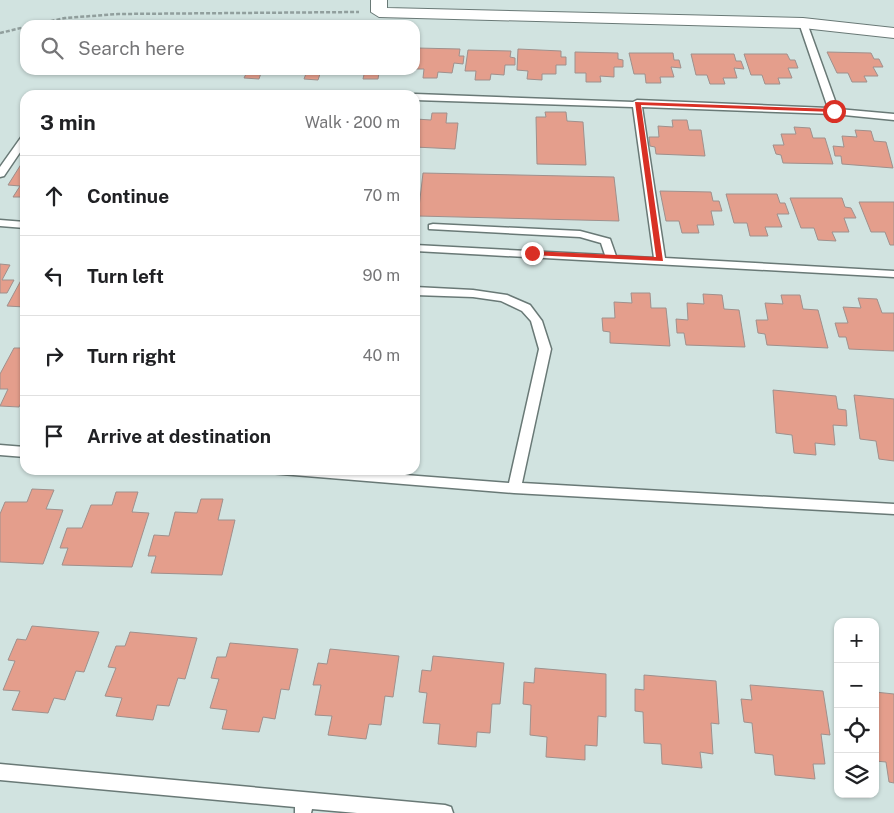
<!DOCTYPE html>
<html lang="en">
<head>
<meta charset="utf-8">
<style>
	:root { --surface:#fff; --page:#f6f6f6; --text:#202124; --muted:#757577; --line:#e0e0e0 }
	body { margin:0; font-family:"Public Sans",sans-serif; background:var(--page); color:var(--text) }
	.controls { position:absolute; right:15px; bottom:15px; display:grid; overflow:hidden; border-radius:10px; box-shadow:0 1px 4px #0004 }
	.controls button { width:45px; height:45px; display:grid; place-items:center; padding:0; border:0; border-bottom:1px solid var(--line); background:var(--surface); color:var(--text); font:25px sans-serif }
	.stop { position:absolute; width:15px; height:15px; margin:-11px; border:4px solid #d93025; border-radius:50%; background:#fff }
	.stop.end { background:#d93025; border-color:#fff; box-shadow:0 1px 5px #0008 }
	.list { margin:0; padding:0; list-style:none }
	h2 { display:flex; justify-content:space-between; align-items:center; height:65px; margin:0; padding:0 20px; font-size:21px }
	h2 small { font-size:16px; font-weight:400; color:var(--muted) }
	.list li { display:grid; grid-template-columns:32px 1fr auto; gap:15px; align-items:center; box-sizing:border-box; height:80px; padding:0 20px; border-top:1px solid var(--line) }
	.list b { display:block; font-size:19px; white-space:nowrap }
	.list em { font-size:16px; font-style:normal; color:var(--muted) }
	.icon { flex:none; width:28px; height:28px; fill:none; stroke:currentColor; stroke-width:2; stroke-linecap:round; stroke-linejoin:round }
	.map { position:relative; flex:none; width:894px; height:813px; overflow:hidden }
	.search { position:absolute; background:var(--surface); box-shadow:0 1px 4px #0004; left:20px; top:20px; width:400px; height:55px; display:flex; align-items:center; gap:12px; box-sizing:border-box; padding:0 18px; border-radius:15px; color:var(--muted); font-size:19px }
	.panel { position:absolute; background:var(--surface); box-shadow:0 1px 4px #0004; left:20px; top:90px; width:400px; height:385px; border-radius:15px }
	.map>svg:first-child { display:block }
	.building { fill:#e49e8c; stroke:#9f908c }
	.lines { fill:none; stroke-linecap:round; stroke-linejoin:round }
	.lane-casing { stroke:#697976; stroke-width:3 }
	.street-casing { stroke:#697976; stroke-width:2 }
	.path { stroke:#919f9d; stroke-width:2.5; stroke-dasharray:4 2; stroke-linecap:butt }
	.lane { fill:#fff; fill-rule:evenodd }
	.street { fill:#fff; fill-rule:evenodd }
	.route { fill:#d93025 }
</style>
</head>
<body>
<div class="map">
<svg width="894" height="813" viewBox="0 0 894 813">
	<rect width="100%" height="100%" fill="#d1e3e0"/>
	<!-- building -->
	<path class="building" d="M417 48 460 49 459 56H464L463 64 454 63 452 73 438 72 437 78H423L424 69H415Z
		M518 49 561 51V57H566V65H556V74H542V80L527 79 528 71 517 70Z
		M468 50 511 51 510 57 515 58V65H505L504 75 491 74 490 80H475L476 71H465Z
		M575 52 618 53V59L623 60V67H614V77L600 76 601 82H586V73H575Z
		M827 52 871 53 874 59H879L883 67H873L878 76H864L867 82H852L848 73H837Z
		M629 53H673L674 60H679L681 68 671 67 674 77H660L661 83H646L645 74H634Z
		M691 54H734L736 61H741L744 69 734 68 737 78H723L725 84H710L707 75H696Z
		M744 54H787L790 60H795L798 68H788L792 78H778L780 84H765L762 75H751Z
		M248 70H276L275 73H261L259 79 244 78Z
		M296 70H335L334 74H320L318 80 304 79 307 71Z
		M365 70H394L393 74 379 73 378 79H363Z
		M545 112H566L567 121 583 122 586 165 537 164 536 117H546Z
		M432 113H447L446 123H458L455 149 415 147 416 119 431 120Z
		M672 120H687L689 130H701L705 156 656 154 655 147 650 146 649 137H659L658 126 673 127Z
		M794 127 810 128 813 138H825L833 164 783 163 781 155 776 154 773 145H784L781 134H796Z
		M855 130 871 131 874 141 886 142 893 168 842 164 841 156H835L833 146 844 147 842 136 857 137Z
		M25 158V197H13L20 186 8 185Z
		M423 173 614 177 619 221 418 216Z
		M660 191 711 192 713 201H719L722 211H711L714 225H697L699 233H682L679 221H666Z
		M726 194H777L780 203H785L789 214H777L782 227H765L768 236H750L747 223H734Z
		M790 198H842L845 207 851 208 856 218H844L849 232H832L836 241 818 240 814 228H801Z
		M859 202H894V245H890L885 232H871Z
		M0 264 10 265 2 280H14L7 293H0Z
		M25 273V307L7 306Z
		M631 293H650L651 308H666L670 346 610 343V332L603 331 602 318H615L614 302 632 303Z
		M703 294 722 295 724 309 739 310 745 347 686 345 684 333H677L676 319 688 320 687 303 704 304Z
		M781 295H800L803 309 818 310 828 348 767 345 765 334 758 333 756 320H768L765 303 783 304Z
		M858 298 877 299 882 313H894V351L849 349 846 337H839L835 323H848L843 307 861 308Z
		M14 348H25V395L19 407 0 406 8 389H0V374Z
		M773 390 836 396 838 409 846 410 847 426 833 425 835 445 815 443 816 455 794 453 792 435 776 433Z
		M854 395 894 399V461L879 459 876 441 860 439Z
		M32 489 54 490 46 509 63 510 43 564 0 562V514L5 502H27Z
		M116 492H138L132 512 149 513 132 567 62 565 68 548H60L67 528H82L91 505H112Z
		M201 499H223L218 520H235L222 575 151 573 156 556H148L154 535 169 536 175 512 197 513Z
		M32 626 99 632 84 672 76 671 65 700 54 698 48 713 12 710 20 691 3 690 15 661 8 660 17 639 26 640Z
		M130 632 197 638 185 679 178 678 169 706 157 705 153 720 116 716 122 698 105 696 116 668 108 667 116 646H125Z
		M230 643 298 649 289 690 281 689 275 719 263 717 259 732 222 729 227 710 210 708 219 679 211 678 217 657H226Z
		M330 649 399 656 393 697 385 696 381 725 369 724 366 739 328 735 332 716 315 715 321 685H313L318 663 327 664Z
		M433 656 504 663 500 704H492L490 733 477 732 476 747 438 744 440 724 423 723 427 693 419 692 422 670 431 671Z
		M535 668 606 674V717L598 716 597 746 585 745V760L546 757 547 737 530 735 531 705 523 704 524 682 534 683Z
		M644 675 716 681 719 724 711 723 713 754 700 752 702 768 662 764 661 744 644 743 643 712 635 711V689L644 690Z
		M750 685 823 691 830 735 821 734 825 764H813L815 779 775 775 773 755 755 753 752 723 744 722 741 699 752 700Z
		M875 692 894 694V783L889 782 886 762 875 761Z"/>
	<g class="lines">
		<defs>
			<path id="lane" d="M800 21 807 23 838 109 894 114V120L834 114 642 107 665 258 894 271V277L415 251V245L605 255 601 243 580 237 429 229V225L433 224 580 231 610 239 616 256 654 258 633 107 415 100V95H412L415 94 633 102 637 100 828 108 799 23Z
				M25 135V145L4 176 0 177V167L22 136Z
				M0 220 25 222V228L0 226Z
				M415 287 473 290 507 295 530 305 542 321 551 349 522 483 894 504V514L514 493 269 473 267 470H340L509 483 539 349 531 321 522 311 501 301 473 297 415 295Z
				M0 445 25 447V457L0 455Z
				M0 764 445 805 451 807 453 813H357L312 809 311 813H295V807L0 780Z"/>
			<path id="street" d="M371 0H387V8L803 18 894 28V38L803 28 379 17 371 12Z"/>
		</defs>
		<!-- lane casing -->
		<use href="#lane" class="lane-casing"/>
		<!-- street casing -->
		<use href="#street" class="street-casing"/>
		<!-- path -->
		<path class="path" d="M33 25 65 18 118 14 359 12
			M0 33 25 27"/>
		<!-- lane -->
		<use href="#lane" class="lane"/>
		<!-- street -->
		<use href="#street" class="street"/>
	</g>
	<!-- route -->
	<path class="route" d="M635 102 834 109 837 111 834 112 641 105 663 261 530 255 532 251 656 257Z"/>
</svg>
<div class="controls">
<button>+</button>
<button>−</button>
<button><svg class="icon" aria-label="locate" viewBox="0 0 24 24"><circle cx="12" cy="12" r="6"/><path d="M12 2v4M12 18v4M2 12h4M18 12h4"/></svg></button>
<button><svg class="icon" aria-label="layers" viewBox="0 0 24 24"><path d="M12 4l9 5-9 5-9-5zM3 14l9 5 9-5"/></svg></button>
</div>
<div class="stop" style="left:834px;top:111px"></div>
<div class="stop end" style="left:532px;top:253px"></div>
<div class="search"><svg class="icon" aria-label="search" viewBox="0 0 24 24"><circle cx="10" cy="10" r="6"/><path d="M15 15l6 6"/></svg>Search here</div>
<section class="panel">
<h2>3 min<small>Walk · 200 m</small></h2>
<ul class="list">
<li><svg class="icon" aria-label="ahead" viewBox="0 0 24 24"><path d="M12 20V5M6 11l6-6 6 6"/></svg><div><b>Continue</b></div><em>70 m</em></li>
<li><svg class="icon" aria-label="left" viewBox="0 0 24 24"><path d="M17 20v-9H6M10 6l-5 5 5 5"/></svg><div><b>Turn left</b></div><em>90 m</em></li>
<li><svg class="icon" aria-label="right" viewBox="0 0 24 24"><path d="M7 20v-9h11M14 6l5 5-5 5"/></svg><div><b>Turn right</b></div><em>40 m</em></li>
<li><svg class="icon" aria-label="arrive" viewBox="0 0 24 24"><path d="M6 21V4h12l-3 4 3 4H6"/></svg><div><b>Arrive at destination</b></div></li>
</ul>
</section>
</div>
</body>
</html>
